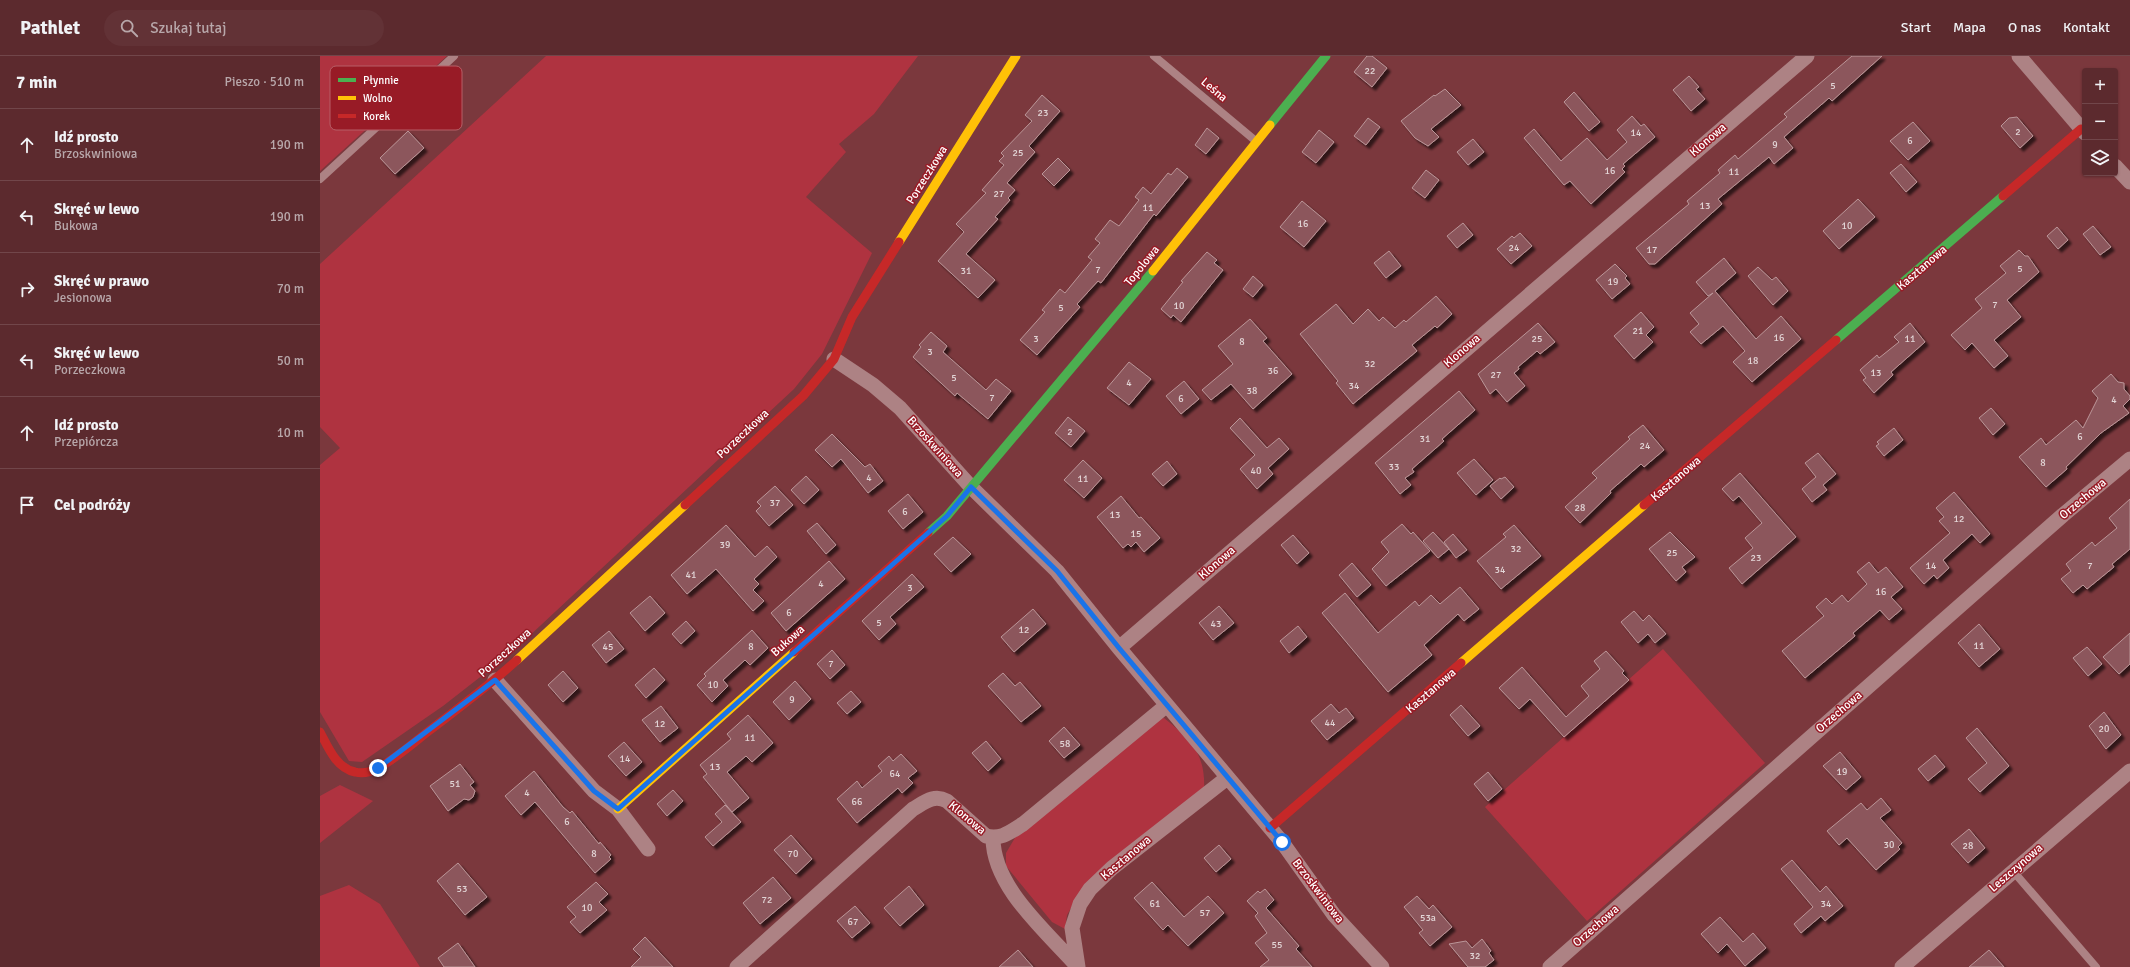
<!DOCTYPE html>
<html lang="pl">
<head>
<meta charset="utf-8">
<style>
	:root { --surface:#5c2a2e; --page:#623236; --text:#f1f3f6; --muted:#b8a7aa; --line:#71464a }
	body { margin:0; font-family:Signika,sans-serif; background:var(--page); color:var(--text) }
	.controls { position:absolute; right:12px; top:12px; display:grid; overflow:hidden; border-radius:4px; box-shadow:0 1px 3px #0004 }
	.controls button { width:36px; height:36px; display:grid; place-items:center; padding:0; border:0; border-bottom:1px solid var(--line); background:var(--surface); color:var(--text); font:20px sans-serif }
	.stop { position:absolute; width:12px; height:12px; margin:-9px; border:3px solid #1a73e8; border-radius:50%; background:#fff }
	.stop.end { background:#1a73e8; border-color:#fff; box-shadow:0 1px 4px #0008 }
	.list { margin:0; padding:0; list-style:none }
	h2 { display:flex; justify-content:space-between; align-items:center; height:52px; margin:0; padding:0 16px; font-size:17px }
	h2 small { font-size:13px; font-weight:400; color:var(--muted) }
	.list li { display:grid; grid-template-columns:26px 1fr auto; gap:12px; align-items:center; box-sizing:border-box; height:72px; padding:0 16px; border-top:1px solid var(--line) }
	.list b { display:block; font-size:15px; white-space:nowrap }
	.list p { margin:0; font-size:13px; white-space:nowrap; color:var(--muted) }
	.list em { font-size:13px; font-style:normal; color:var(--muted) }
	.icon { flex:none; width:22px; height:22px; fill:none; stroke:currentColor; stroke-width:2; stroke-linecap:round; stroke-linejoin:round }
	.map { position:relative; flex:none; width:1810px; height:911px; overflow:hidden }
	header { display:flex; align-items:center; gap:24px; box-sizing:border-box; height:56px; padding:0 20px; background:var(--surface); border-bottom:1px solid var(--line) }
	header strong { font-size:19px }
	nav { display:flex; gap:22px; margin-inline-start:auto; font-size:14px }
	.search { width:280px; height:36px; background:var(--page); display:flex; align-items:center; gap:10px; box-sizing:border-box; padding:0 14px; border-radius:22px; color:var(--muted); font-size:15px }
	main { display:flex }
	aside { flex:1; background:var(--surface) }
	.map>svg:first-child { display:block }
	.green { fill:#af3340 }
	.building { fill:#8c565b; stroke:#bb9699; filter:url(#shadow) }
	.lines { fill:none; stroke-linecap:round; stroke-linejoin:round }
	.lane { stroke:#ad8284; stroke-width:8 }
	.street { stroke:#ad8284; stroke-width:15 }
	.fast { stroke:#4caf50; stroke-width:9 }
	.slow { stroke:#ffc107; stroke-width:9 }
	.jam { stroke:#c62828; stroke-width:9 }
	.route { stroke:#1a73e8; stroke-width:5 }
	.labels { text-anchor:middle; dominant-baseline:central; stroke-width:3; stroke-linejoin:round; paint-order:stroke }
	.number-label { font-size:10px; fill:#e2d5d6 }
	.street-label { font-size:12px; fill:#fff; stroke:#981b26 }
	.key { fill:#981b26; stroke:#b75f67; stroke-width:1 }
	.key-label { font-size:11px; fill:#fff }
</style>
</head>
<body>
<header>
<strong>Pathlet</strong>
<div class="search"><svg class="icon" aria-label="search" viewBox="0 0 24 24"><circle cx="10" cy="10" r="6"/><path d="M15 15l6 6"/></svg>Szukaj tutaj</div>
<nav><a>Start</a><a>Mapa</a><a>O nas</a><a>Kontakt</a></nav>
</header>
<main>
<aside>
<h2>7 min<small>Pieszo · 510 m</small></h2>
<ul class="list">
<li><svg class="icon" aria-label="ahead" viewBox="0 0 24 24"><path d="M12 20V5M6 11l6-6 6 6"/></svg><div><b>Idź prosto</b><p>Brzoskwiniowa</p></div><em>190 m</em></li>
<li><svg class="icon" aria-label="left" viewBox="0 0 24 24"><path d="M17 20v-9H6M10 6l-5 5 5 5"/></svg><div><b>Skręć w lewo</b><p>Bukowa</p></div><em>190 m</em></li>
<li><svg class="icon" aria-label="right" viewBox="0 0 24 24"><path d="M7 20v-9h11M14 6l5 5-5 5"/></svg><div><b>Skręć w prawo</b><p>Jesionowa</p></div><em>70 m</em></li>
<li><svg class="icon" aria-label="left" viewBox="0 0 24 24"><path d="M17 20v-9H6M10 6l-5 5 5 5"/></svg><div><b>Skręć w lewo</b><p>Porzeczkowa</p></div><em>50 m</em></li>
<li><svg class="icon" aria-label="ahead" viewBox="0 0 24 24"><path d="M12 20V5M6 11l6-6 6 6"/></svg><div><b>Idź prosto</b><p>Przepiórcza</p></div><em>10 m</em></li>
<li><svg class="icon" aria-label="arrive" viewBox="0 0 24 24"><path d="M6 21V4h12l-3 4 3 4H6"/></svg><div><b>Cel podróży</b></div></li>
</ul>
</aside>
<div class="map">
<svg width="1810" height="911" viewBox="0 0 1810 911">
	<defs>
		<filter id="shadow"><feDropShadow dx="3.5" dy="3.5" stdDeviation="1" flood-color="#0009"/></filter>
	</defs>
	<rect width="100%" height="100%" fill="#7b383d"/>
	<!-- green -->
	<path class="green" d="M0 0H127L0 115Z
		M226 0H598L554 58 519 88 526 96 486 141 552 197 502 298 474 333 191 597 123 650 42 706 29 705 0 656V409L20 392 0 371V208Z
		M1343 593 1445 707 1267 865 1165 751Z
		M844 662C872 684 886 699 884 735L758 840 747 859 745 873 732 866 686 810V797L696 780 836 663Z
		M20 729 53 745 0 787V740Z
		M29 829 60 848 100 911H0V840Z"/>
	<!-- building -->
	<path class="building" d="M1047 0H1052L1067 12 1052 31 1034 16Z
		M1532 0H1562L1512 45 1509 42 1464 81 1473 92 1454 108 1449 101 1398 143 1402 148 1345 199 1335 208H1329L1316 192 1369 148 1367 145 1400 117 1398 114 1407 106 1415 99 1418 103 1467 61 1464 58Z
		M1369 20 1379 31 1376 33 1385 43 1371 55 1353 34Z
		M1125 33 1141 49 1111 73 1119 81 1108 90 1095 82 1081 65 1114 39 1115 40Z
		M1254 36 1280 66 1269 75 1244 46Z
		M722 39 740 55 709 90 715 96 687 127 695 134 688 142 690 144 675 161 678 163 646 198 675 224 658 242 618 205 644 176 636 168 666 137 662 134 684 109 679 105 684 100 681 97 712 65 705 59Z
		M1312 60 1321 70 1324 68 1335 81 1303 108 1305 110 1302 113 1305 116 1271 148 1250 125 1244 129 1204 82 1214 73 1241 105 1267 82 1287 104 1307 86 1297 74Z
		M1697 61 1713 80 1700 92 1681 70 1689 62Z
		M1048 62 1060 71 1046 89 1034 80Z
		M1593 66 1610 85 1588 104 1570 85Z
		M887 72 899 82 886 98 875 89Z
		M999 74 1014 86 996 107 982 96Z
		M88 75 104 92 75 118 60 102Z
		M1153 83 1164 96 1148 109 1137 96Z
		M738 102 750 114 734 130 722 118Z
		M1581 108 1597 126 1586 136 1570 117Z
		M857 112 868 121 836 160 834 158 781 227 778 225 757 248 760 251 717 299 700 284 725 256 722 254 740 233 745 237 772 204 768 201 780 187 775 183 790 164 799 170 819 144 815 141 823 131 831 138 848 117 851 119Z
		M1106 114 1119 124 1105 142 1092 132Z
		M1538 143 1555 161 1519 193 1503 175Z
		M982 145 1006 165 984 191 960 171Z
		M1143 167 1153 179 1137 192 1127 180Z
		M1773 170 1791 191 1780 199 1763 178Z
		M1737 171 1748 184 1738 193 1727 180Z
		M1200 177 1212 190 1191 208 1177 193 1192 180 1194 182Z
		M1699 194 1705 200H1708L1719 216 1687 244 1701 261 1674 284 1688 300 1674 312 1652 287 1645 294 1631 279 1662 252 1655 243 1686 217 1680 210Z
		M1069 195 1081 210 1066 222 1054 207Z
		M887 196 897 204 894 207 903 214 861 266 853 259 851 262 841 253 863 226 861 225Z
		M1404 202 1416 217 1395 235 1436 283 1461 260 1481 283 1432 326 1413 306 1425 295 1403 270 1381 288 1370 276 1379 268 1370 257 1393 237 1388 240 1376 226Z
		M1295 208 1307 220 1305 222 1310 228 1292 243 1276 224Z
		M1438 211 1452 224 1456 221 1468 235 1453 249 1428 220Z
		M933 220 943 229 933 241 923 233Z
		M1116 240 1132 258 1117 272 1115 270 1092 289 1097 295 1033 348 1016 327 1018 325 980 278 1016 248 1033 268 1048 253 1059 265 1063 261 1075 272 1084 264 1086 266Z
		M1321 256 1334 271 1326 279 1333 286 1314 303 1294 280Z
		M930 263 947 282 943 285 972 318 933 353 911 328 891 344 882 334 913 308 898 290Z
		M1218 267 1235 286 1220 298 1217 295 1198 311 1199 313 1194 317 1205 330 1187 346 1176 333 1170 338 1158 318Z
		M1590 267 1605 286 1571 316 1573 319 1554 337 1543 324 1546 322 1540 314 1557 299 1559 302 1579 286 1574 281Z
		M611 276 627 290 623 296 666 334 676 323 691 335 668 363 637 337 635 340 593 301 601 291 599 289Z
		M809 306 831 323 809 349 787 332Z
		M1791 318 1798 326 1804 327V333L1810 340V343L1803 350 1809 357 1781 377 1746 411 1747 413 1726 431 1699 401 1721 382 1726 389 1756 364 1763 372 1778 342 1772 335Z
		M864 325 879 343 861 358 846 340Z
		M1139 335 1155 354 1122 383 1124 385 1092 413 1094 416 1085 422 1091 429 1080 438 1055 407Z
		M1671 352 1685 368 1673 379 1659 362Z
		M748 361 765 375 751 391 735 377Z
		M920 362 947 392 959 382 969 393 948 412 953 418 937 433 920 413 935 399 910 372Z
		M1323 369 1344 394 1324 411 1321 408 1290 435 1291 437 1260 467 1245 451 1277 422 1272 417 1310 383 1308 381Z
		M1574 372 1583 384 1564 400 1556 390 1559 388 1557 386Z
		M512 378 545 411 550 408 563 425 548 437 521 403 512 411 495 394Z
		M1498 397 1516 418 1503 429 1507 434 1492 446 1482 433 1496 421 1485 407Z
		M1154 403 1173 424 1156 439 1137 417Z
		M763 404 782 422 764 442 744 424Z
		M847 405 857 418 843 430 832 418Z
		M1420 417 1476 481 1422 528 1409 512 1433 492 1425 482 1442 467 1419 440 1413 445 1402 433Z
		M486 420 499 434 484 448 471 434Z
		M1185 421 1194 431 1181 443 1170 430 1180 422 1181 423Z
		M455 430 473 449 449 470 436 455 441 450 437 446Z
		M1634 436 1670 478 1660 487 1652 478 1623 504 1629 512 1617 523 1614 519 1604 528 1590 512 1630 477 1619 465 1624 461 1616 452Z
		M588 438 603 456 583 473 568 455Z
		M801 440 819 462 821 461 840 482 824 496 816 486 811 491 808 488 803 492 777 461Z
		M1810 443V493L1792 508 1794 511 1767 533 1763 529 1753 537 1741 523 1751 515 1746 508 1772 486 1775 490 1797 472 1789 462Z
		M497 467 516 489 506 498 487 475Z
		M1082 468 1091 478 1093 476 1110 495 1066 530 1052 513 1069 496 1061 486Z
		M406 469 435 501 447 490 457 501 434 523 439 528 433 534 444 545 433 555 396 513 367 538 351 519Z
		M1194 469 1221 500 1181 533 1157 505 1186 481 1183 478Z
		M1113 476 1129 493 1118 502 1103 485Z
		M1350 476 1375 501 1362 511 1366 516 1356 525 1329 493Z
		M1133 478 1147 494 1136 502 1124 486Z
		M973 479 989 497 977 508 961 489Z
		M633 481 651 498 631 516 614 498Z
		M509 505 525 523 466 575 451 557Z
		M1549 506 1558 517 1566 511 1583 531 1571 541 1582 553 1569 564 1560 554 1533 577 1535 580 1485 622 1462 595 1504 560 1496 551 1506 542 1512 548 1522 539 1528 546 1547 528 1537 516Z
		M1032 507 1051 529 1037 541 1019 519Z
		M592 518 604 531 570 561 576 568 559 584 542 565Z
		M1140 531 1159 553 1144 565 1138 558 1104 589 1112 599 1068 636 1002 557 1025 537 1058 577 1095 545 1099 550 1111 539 1120 548Z
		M330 540 345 557 325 575 310 557Z
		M899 550 914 567 893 584 879 567Z
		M713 553 726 568 694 596 681 581Z
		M1314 555 1323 565 1329 559 1346 578 1335 587 1328 578 1318 587 1301 566Z
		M366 565 375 575 361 588 352 578Z
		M1659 568 1680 593 1659 611 1638 587Z
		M978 570 987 581 969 597 960 585Z
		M432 574 448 592 430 609 425 604 403 624 408 630 392 646 377 629 386 620 384 618Z
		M289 575 304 593 286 607 272 589Z
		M1810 577V608L1799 618 1783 601Z
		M1767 591 1782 608 1768 620 1753 602Z
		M512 594 525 609 510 623 497 608Z
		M1286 595 1304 615 1302 617 1309 624 1244 681 1210 643 1199 653 1179 632 1202 611 1246 661 1269 640 1261 630 1280 613 1274 605Z
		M334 612 345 624 326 642 315 629Z
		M243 615 258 632 243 646 228 629Z
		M683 617 695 630 700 626 721 650 701 666 668 630Z
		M475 625 491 643 469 664 453 646Z
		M531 635 541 646 527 658 517 647Z
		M1011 648 1019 657 1026 652 1034 662 1007 684 991 665Z
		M1141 649 1160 670 1148 680 1130 659Z
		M341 650 358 672 340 686 322 664Z
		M1784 656 1801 679 1786 693 1769 670Z
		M428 659 453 687 432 706 426 700 407 716 429 742 412 756 383 721 387 718 380 709 411 683 407 678Z
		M744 671 760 689 744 702 729 685Z
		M1657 672 1689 710 1660 736 1648 723 1667 707 1646 682Z
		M666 685 681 703 668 715 652 697Z
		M304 686 322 706 306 720 288 700Z
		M1520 696 1541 721 1526 734 1503 710Z
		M581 698 597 715 588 722 593 727 582 737 578 732 537 767 517 743 537 725 542 732 562 715 558 710 569 700 573 705Z
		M1615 699 1625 711 1608 725 1598 713Z
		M140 708 154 726 150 729 155 735 153 741 149 744 144 743 128 755 110 730Z
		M214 715 243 751 250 757 252 755 279 788 280 786 291 799 289 801 291 803 275 817 215 746 201 759 185 740Z
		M1168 716 1182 733 1168 745 1154 728Z
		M353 734 363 745 347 760 337 748Z
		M1561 742 1571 754 1560 762 1582 787 1578 791 1580 793 1556 814 1527 782 1519 789 1507 775 1541 747 1547 754Z
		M405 749 421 766 393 790 385 781 402 766 395 758Z
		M1649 773 1665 792 1648 807 1631 788Z
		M471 779 492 803 476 818 454 794Z
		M899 789 911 803 896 816 884 802Z
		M1472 804 1500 836 1506 830 1523 850 1505 865 1501 860 1481 877 1474 868 1493 851 1461 813Z
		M138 807 167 841 145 859 117 825Z
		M453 821 471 842 440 868 423 847Z
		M276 826 288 838 279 846 287 854 260 877 250 866 256 861 247 851Z
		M832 826 864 861 888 840 904 857 868 890 848 869 843 874 814 842Z
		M589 830 604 849 580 870 564 852Z
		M945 833 954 844 946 852 979 890 976 893 992 911H940L949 904 935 887 947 877 935 860 938 857 927 845 938 835 940 837Z
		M1097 840 1109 853 1113 849 1132 871 1110 890 1099 877 1103 874 1084 851Z
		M535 850 550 867 532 882 517 865Z
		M1400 861 1423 886 1433 877 1446 892 1425 910 1407 888 1398 897 1381 878Z
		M325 881 353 911H311L321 901 313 893Z
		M1162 883 1171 895 1169 897 1174 904 1165 911H1148L1129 888 1146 885 1152 892Z
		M138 887 148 901 155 911H124L118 902Z
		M698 894 713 911H679Z
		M1669 894 1684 911H1649Z"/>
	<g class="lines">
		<!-- lane -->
		<path class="lane" d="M834 0 937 86
			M0 123 134 0
			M1693 815 1776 911"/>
		<!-- street -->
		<path class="street" d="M1699 0 1765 77
			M1795 110 1810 126
			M514 303 553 329 580 352 651 431 737 515 799 592 962 786 1014 859 1062 911
			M799 592 1487 0
			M175 624 274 735 298 753 328 793
			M673 782C673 831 726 875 757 910
			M417 911 593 753C605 746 614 738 627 745L666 780C681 784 690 776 703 768L847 649
			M758 911 752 872 760 848 770 833 792 812 907 722
			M1230 911 1743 459 1810 403
			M1582 911 1810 715"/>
		<!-- fast -->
		<path class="fast" d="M950 69 1006 0
			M1516 284 1683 140
			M608 477 627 460 833 215"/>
		<!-- slow -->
		<path class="slow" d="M579 186 696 0
			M833 215 950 69
			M197 604 365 449
			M1141 607 1324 449
			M298 753 474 596"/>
		<!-- jam -->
		<path class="jam" d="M1683 140 1761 73
			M365 449 483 340 514 303 532 261 579 186
			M1324 449 1516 284
			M474 596 608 477
			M0 676C8 691 16 712 35 716 43 718 51 716 58 712 77 702 93 687 110 674 140 651 170 629 197 604
			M950 772 1141 607"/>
	</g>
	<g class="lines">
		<!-- route -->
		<path class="route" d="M58 712 175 624 274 735 298 753 627 460 651 431 737 515 799 592 962 786"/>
	</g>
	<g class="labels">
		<!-- number labels -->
		<g class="number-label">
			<text x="1050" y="15">22</text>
			<text x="1513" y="30">5</text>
			<text x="723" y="57">23</text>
			<text x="1698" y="76">2</text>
			<text x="1316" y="77">14</text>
			<text x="1590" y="85">6</text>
			<text x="1455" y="89">9</text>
			<text x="698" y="97">25</text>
			<text x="1290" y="115">16</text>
			<text x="1414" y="116">11</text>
			<text x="679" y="138">27</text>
			<text x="1385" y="150">13</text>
			<text x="828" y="152">11</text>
			<text x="983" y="168">16</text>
			<text x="1527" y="170">10</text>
			<text x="1194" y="192">24</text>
			<text x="1332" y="194">17</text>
			<text x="1700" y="213">5</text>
			<text x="778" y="214">7</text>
			<text x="646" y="215">31</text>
			<text x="1293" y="226">19</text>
			<text x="1675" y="249">7</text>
			<text x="859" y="250">10</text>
			<text x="741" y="252">5</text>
			<text x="1318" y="275">21</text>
			<text x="1459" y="282">16</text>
			<text x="716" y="283">3</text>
			<text x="1217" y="283">25</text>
			<text x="1590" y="283">11</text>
			<text x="922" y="286">8</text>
			<text x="610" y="296">3</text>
			<text x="1433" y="305">18</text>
			<text x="1050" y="308">32</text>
			<text x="953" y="315">36</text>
			<text x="1556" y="317">13</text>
			<text x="1176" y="319">27</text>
			<text x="634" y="322">5</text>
			<text x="809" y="327">4</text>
			<text x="1034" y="330">34</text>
			<text x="932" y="335">38</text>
			<text x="672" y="342">7</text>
			<text x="861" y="343">6</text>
			<text x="1794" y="344">4</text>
			<text x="750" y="376">2</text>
			<text x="1760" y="381">6</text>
			<text x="1105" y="383">31</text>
			<text x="1325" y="390">24</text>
			<text x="1723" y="407">8</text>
			<text x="1074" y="411">33</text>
			<text x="936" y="415">40</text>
			<text x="549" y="422">4</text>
			<text x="763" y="423">11</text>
			<text x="455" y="447">37</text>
			<text x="1260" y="452">28</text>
			<text x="585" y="456">6</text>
			<text x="795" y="459">13</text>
			<text x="1639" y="463">12</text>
			<text x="816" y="478">15</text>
			<text x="405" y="489">39</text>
			<text x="1196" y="493">32</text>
			<text x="1352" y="497">25</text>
			<text x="1436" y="502">23</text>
			<text x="1611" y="510">14</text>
			<text x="1770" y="510">7</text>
			<text x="1180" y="514">34</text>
			<text x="371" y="519">41</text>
			<text x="501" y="528">4</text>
			<text x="590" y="532">3</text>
			<text x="1561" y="536">16</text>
			<text x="469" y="557">6</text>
			<text x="559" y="567">5</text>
			<text x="896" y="568">43</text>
			<text x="704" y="574">12</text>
			<text x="1659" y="590">11</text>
			<text x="288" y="591">45</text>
			<text x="431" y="591">8</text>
			<text x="511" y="608">7</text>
			<text x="393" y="629">10</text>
			<text x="472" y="644">9</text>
			<text x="1010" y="667">44</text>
			<text x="340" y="668">12</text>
			<text x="1784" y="673">20</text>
			<text x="430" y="682">11</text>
			<text x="745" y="688">58</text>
			<text x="305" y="703">14</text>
			<text x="395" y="711">13</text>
			<text x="1522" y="716">19</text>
			<text x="575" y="718">64</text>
			<text x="135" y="728">51</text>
			<text x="207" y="737">4</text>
			<text x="537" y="746">66</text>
			<text x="247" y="766">6</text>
			<text x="1569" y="789">30</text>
			<text x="1648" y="790">28</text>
			<text x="274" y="798">8</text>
			<text x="473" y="798">70</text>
			<text x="142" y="833">53</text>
			<text x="447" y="844">72</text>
			<text x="835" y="848">61</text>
			<text x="1506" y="848">34</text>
			<text x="267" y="852">10</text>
			<text x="885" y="857">57</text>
			<text x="1108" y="862">53a</text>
			<text x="533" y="866">67</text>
			<text x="957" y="889">55</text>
			<text x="1155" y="900">32</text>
		</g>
		<!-- street labels -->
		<g class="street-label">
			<text transform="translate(894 34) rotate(40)">Leśna</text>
			<text transform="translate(1388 84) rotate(-41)">Klonowa</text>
			<text transform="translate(607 119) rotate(-58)">Porzeczkowa</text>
			<text transform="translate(822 210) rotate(-51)">Topolowa</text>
			<text transform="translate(1602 212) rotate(-41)">Kasztanowa</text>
			<text transform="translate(1142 295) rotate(-41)">Klonowa</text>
			<text transform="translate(423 378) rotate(-43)">Porzeczkowa</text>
			<text transform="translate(615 391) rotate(48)">Brzoskwiniowa</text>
			<text transform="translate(1356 423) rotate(-41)">Kasztanowa</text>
			<text transform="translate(1763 443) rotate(-40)">Orzechowa</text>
			<text transform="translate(897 507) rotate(-41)">Klonowa</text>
			<text transform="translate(468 585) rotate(-42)">Bukowa</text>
			<text transform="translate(185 597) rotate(-42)">Porzeczkowa</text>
			<text transform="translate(1111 635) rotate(-41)">Kasztanowa</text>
			<text transform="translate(1519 656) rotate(-41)">Orzechowa</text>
			<text transform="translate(647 762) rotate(40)">Klonowa</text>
			<text transform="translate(806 802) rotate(-40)">Kasztanowa</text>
			<text transform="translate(1696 812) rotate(-41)">Leszczynowa</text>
			<text transform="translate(998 835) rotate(53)">Brzoskwiniowa</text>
			<text transform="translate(1276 870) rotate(-41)">Orzechowa</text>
		</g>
	</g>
	<!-- legend -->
	<rect x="10" y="10" width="132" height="64" rx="6" class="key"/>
	<rect x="18" y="22" width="18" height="4" fill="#4caf50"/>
	<rect x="18" y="40" width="18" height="4" fill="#ffc107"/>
	<rect x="18" y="58" width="18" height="4" fill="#c62828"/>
	<g class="key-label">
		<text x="43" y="28">Płynnie</text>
		<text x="43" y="46">Wolno</text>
		<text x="43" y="64">Korek</text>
	</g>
</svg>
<div class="controls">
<button>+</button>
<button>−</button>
<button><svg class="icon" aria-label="layers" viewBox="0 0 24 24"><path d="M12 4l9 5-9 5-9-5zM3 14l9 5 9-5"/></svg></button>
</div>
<div class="stop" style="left:962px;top:786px"></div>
<div class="stop end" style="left:58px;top:712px"></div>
</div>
</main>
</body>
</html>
